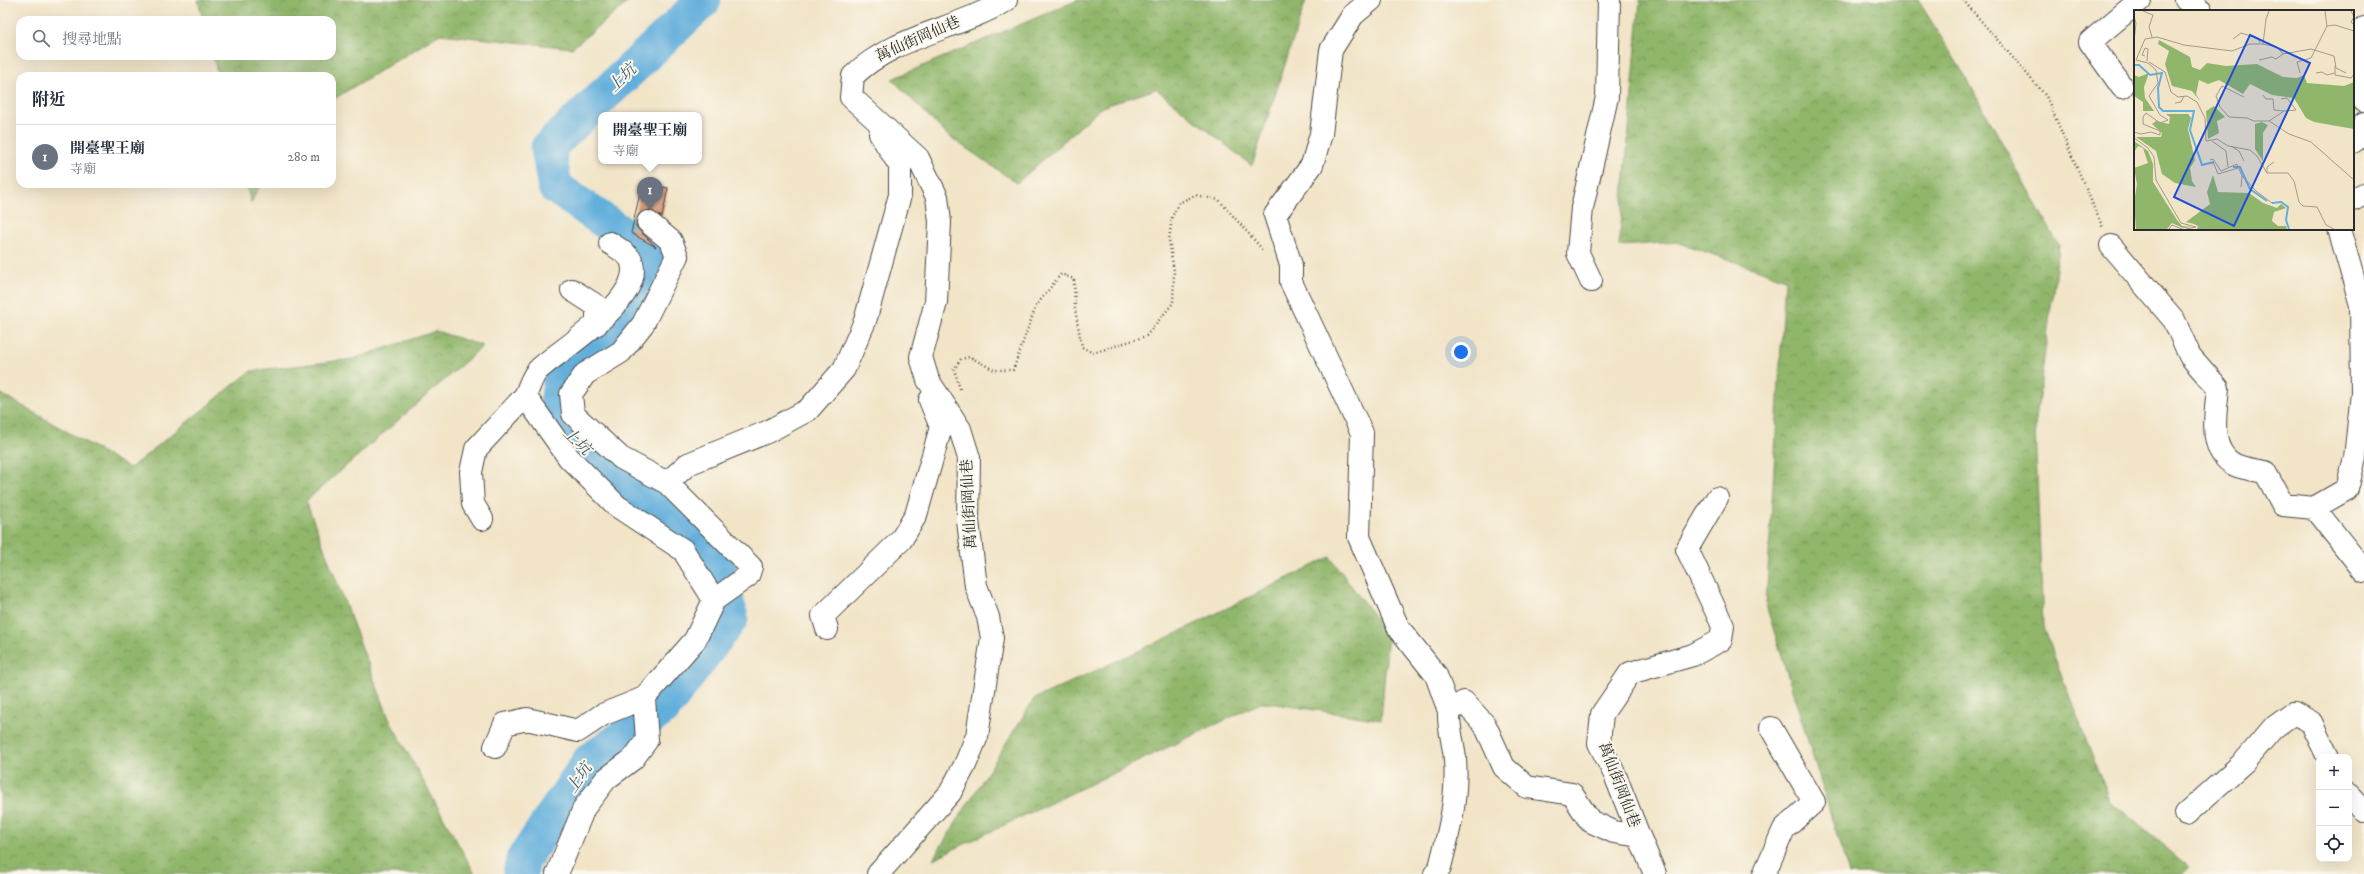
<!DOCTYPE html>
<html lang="zh-TW">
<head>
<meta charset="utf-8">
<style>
	:root { --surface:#fff; --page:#f2f2f3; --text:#1f2937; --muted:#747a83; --line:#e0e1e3; --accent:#0b8043 }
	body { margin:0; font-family:"IM FELL DW Pica","Noto Serif TC",serif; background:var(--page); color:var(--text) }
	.controls { position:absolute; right:12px; bottom:12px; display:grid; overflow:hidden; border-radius:8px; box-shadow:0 4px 16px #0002 }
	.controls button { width:36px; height:36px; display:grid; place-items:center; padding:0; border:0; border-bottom:1px solid var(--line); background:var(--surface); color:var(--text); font:20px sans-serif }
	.you { position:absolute; left:1461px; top:352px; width:14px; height:14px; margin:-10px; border:3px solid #fff; border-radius:50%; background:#1a73e8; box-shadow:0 0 0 6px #1a73e833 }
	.badge { display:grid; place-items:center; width:26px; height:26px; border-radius:50%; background:var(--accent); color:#fff; font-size:13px; font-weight:700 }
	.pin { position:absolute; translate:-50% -33px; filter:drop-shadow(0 1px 2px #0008) }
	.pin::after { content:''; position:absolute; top:21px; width:14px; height:12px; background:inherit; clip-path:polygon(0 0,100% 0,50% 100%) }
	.popup { position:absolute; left:598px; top:112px; width:104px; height:52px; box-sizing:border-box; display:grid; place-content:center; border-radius:8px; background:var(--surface); filter:drop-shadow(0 1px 3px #0005); font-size:13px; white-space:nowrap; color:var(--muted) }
	.popup b { font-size:15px; color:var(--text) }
	.popup::after { content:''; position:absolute; left:50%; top:100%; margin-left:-8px; border:8px solid transparent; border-top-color:var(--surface) }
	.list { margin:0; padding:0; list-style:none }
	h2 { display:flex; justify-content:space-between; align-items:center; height:52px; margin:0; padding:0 16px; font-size:17px }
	h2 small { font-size:13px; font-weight:400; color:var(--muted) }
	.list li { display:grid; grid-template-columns:26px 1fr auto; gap:12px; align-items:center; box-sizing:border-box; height:64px; padding:0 16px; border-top:1px solid var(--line) }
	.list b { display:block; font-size:15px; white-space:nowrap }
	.list p { margin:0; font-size:13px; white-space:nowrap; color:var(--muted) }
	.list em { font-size:13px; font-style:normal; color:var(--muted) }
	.icon { flex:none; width:22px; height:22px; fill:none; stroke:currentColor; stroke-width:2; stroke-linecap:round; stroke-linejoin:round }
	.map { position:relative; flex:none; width:2364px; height:874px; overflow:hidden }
	.search { position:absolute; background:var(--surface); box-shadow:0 4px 16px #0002; left:16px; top:16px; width:320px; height:44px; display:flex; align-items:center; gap:10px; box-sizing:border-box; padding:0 14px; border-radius:12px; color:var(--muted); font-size:15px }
	.panel { position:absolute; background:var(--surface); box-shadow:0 4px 16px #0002; left:16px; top:72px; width:320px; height:116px; border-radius:12px }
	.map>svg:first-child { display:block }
	.forest { fill:url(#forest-crowns); stroke:#5e704b }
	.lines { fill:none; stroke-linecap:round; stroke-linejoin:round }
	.river { stroke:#63afdc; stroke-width:35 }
	.building { fill:url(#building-hatch) }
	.minor-casing { stroke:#494742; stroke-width:24 }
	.path { stroke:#494742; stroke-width:2.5; stroke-dasharray:1 3; stroke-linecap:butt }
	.minor { stroke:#fff; stroke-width:22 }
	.labels { text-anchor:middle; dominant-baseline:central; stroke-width:4; stroke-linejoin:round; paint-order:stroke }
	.street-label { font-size:15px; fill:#2b2b2b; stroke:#fbf7ec }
	.water-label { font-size:16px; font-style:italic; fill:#3f5969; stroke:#fbf7ec }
	.inset-river { fill:none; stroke:#63afdc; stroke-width:2 }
	.inset-road { fill:none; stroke:#a29a89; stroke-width:1 }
	.view { fill:#1d4ed8; fill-opacity:0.15; stroke:#1d4ed8; stroke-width:2 }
	.inset-edge { fill:none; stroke:#2b2b2b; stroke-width:2 }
</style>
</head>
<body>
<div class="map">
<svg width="2364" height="874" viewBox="0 0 2364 874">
	<defs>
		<pattern id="forest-crowns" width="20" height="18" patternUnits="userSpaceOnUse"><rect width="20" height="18" fill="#90b66b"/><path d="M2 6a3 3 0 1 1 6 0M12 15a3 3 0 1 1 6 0" fill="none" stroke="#769458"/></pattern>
		<pattern id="building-hatch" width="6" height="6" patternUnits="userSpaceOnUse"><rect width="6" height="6" fill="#dba280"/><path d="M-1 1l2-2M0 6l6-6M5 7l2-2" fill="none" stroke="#b28469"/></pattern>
	</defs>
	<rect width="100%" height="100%" fill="#fbf7ec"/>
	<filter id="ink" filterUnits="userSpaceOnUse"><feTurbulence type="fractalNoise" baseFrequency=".025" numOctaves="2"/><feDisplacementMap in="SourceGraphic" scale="8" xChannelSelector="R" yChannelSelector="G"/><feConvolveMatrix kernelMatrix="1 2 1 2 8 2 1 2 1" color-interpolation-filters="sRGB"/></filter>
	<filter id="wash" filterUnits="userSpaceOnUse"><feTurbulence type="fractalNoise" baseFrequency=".012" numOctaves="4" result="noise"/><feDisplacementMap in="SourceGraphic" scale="16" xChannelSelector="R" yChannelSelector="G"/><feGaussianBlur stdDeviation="0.9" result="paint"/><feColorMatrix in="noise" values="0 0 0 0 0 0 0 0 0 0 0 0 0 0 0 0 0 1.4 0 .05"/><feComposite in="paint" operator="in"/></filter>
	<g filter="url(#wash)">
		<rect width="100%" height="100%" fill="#f1e4c7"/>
		<!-- forest -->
		<path class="forest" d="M198 0H631L572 48 440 34 332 100V76H218L213 56H332V20H203Z
			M1078 0H1306L1252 166 1156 89 1102 107 1017 183 947 135 892 79Z
			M1640 0H1918L1967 79 2059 246 2035 427 2043 627 2109 800 2189 867 2182 874H1849L1766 605 1785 279 1677 242 1619 246Z
			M246 184H261L251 203Z
			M436 331 483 346 306 501 390 721 475 874H0V393L130 468 251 371 353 359Z
			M1330 557 1388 635 1381 720 1263 702 933 859 1034 699 1173 635Z"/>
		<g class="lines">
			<!-- river -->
			<path class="river" d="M520 874 523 860 590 760 663 709 731 618 715 554 641 500 555 420 561 376 620 330 645 295 653 259 627 237 555 187 548 148 704 0"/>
		</g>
		<g id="blocks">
			<!-- building -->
			<path class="building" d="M642 184 668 188 662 217 650 210 639 214 636 220V226L640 231 656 247 631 233Z"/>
		</g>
	</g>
	<g filter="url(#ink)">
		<use href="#blocks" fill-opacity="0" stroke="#494742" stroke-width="1"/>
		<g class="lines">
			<defs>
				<path id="minor" d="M1371 0 1353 15 1331 50 1321 134 1312 165 1275 215 1291 265V282L1362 433 1359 537 1398 627 1436 675 1449 711
					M2186 0 2201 11
					M2364 28 2354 67 2364 101
					M2122 87 2090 42 2140 0
					M2353 142 2357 139 2364 124
					M2353 200 2364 194
					M2339 229 2361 305 2362 393 2355 458 2347 489 2314 508 2364 571
					M610 243C616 247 628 254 631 260 647 298 562 348 539 369 532 375 529 388 525 396L569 458 617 506 683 550 714 600
					M2111 246 2174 320 2190 356 2218 388C2216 412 2207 451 2235 465 2244 469 2256 470 2265 472L2283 505 2314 508
					M1591 281 1578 253 1582 208 1607 97 1609 0
					M572 290 597 306V324
					M667 483 688 464 767 432 808 410 844 369 865 321 900 195V166L880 134
					M482 519 473 504 471 472 476 449 525 396
					M827 629 823 616 901 540 916 515 941 427 930 400
					M495 747 505 724 527 719 578 731 602 715 644 698 695 640 714 600 748 576 751 567 667 483 621 458 573 414 571 394 585 374 621 352 643 324 677 256 671 241 648 222
					M2349 795 2364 811
					M2186 814 2244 762 2273 728 2294 713 2311 722 2328 757
					M1639 836 1655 874
					M557 874 584 808 606 779 633 759 647 740 644 698
					M878 874 950 793 965 765 977 736 992 638 988 617 976 586 968 521 969 458 960 429 928 380 921 357 936 302 940 222 937 197 918 158 851 97 853 76C895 35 957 30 1006 0
					M1435 874 1440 867C1449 832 1458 797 1455 760 1454 743 1448 729 1449 711L1464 702 1485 725 1504 767 1527 787 1572 794 1590 821 1614 832 1639 836 1615 775 1599 743 1602 714 1630 673 1693 655 1721 640 1723 626 1687 549 1717 498
					M1764 874 1784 829 1814 802 1771 728"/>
			</defs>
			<!-- minor casing -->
			<use href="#minor" class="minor-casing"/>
			<!-- path -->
			<path class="path" d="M1963 0 2046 96 2103 228
				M960 389 954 369 961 359 970 357 994 370H1013L1036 306 1061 274 1074 279 1075 310 1082 347 1093 353 1146 336 1173 303 1174 271 1169 240 1172 217 1179 203 1195 195 1219 200 1263 250"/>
			<!-- minor -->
			<use href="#minor" class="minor"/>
		</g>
	</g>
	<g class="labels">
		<!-- street labels -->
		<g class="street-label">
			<text transform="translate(918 39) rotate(-24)">萬仙街岡仙巷</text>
			<text transform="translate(969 504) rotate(-93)">萬仙街岡仙巷</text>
			<text transform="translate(1619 785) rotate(69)">萬仙街岡仙巷</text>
		</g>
		<!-- water labels -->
		<g class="water-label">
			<text transform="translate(622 78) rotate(-44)">上坑</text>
			<text transform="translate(577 441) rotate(43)">上坑</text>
			<text transform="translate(579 778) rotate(-55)">上坑</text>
		</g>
	</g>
	<!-- overview -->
	<g transform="translate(2134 10)">
		<rect width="220" height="220" fill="#f1e4c7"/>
		<path d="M25 30 56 47 58 57 66 60 73 53 92 56 123 54 149 67 163 68 170 65 173 73 210 76 220 72V119L180 112 172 108 160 88 138 85 116 74 109 84 85 70 74 74 65 70 62 84 66 91 58 81 38 76 31 54 35 41 24 34ZM15 63 10 77 11 88 20 101H9V92L0 86V65L5 67ZM80 96 91 107 83 111 85 123 74 129 72 101ZM32 104H54L57 108 54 119 61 150 56 158 58 171 62 177 41 173 28 164 22 141 2 127H27L28 123 18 114 22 111 35 114 36 107ZM128 112 134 115 129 123V151L121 139V114ZM0 131 14 141 19 154V172L43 210 48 216 58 217 49 218 38 213 33 219H2L0 193 3 174 0 158 14 153 9 138 4 136 0 142ZM79 165 84 182 115 183 129 193 143 198 147 194 152 198 140 202 138 211 144 216H152L153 219H63L64 216 60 214 52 212 76 194 73 182Z" fill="#90b66b"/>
		<path class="inset-river" d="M0 55H5L16 65 28 63 24 78 25 97 29 101H60L56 120 68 155 80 152M99 157H106L116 179 133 191M138 193 147 192 154 197 152 210 155 219"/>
		<path class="inset-road" d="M9 1 19 5 15 17 18 27M191 1 193 16M217 1 220 7 217 12 220 15M0 6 2 13 0 32M99 29 107 23 124 28 126 33M129 34 132 9 135 1M11 46 8 45 11 38 14 39 13 51M125 50 138 47 142 49 149 44M15 52 31 62 37 82 44 87 53 86 63 92 71 108 72 131 83 129 94 136 116 140 123 146 133 163H154L160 171 165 192 169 196 183 197 192 215 200 219M201 56V65L217 68 220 64M166 63 163 52 177 48 193 16 201 15 220 21M182 63 188 62 193 65 200 63M129 85 132 89H139L140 100 150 101 135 111 155 124 177 132 220 170M110 87 88 76 82 86 86 97 95 107 113 108 120 111H135M147 89 153 88 162 100 150 101M41 93 47 92 50 86M0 122 7 124 17 122 26 125V121L9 114V107L12 103 26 113 34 110 26 105 15 86 24 73 22 60 14 53 2 50 11 29 23 27 50 35 98 41 116 34H129L143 37 149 44 177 39 200 46 202 58 212 63M0 128 14 138 20 147 22 170 47 213 62 217 52 219M78 131 92 141 94 157M97 136 105 141 110 151M76 150 79 149 87 161 103 154 108 166 107 177M76 153 80 154 84 164 104 158M133 163V157L140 152M108 166 122 181 138 193M35 219 38 215 48 219"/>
		<path class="view" d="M116 25 176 53 100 216 40 187Z"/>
		<rect width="220" height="220" class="inset-edge"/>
	</g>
</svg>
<div class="controls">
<button>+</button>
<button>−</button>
<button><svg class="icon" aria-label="locate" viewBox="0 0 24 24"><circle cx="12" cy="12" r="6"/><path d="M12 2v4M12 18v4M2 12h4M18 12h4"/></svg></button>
</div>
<div class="you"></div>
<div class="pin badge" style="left:650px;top:210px;background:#6b7280">1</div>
<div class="popup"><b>開臺聖王廟</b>寺廟</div>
<div class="search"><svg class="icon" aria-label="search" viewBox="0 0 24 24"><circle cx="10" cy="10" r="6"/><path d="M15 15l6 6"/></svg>搜尋地點</div>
<section class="panel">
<h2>附近<small></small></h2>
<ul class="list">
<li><span class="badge" style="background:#6b7280">1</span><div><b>開臺聖王廟</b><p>寺廟</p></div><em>280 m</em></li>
</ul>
</section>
</div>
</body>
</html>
